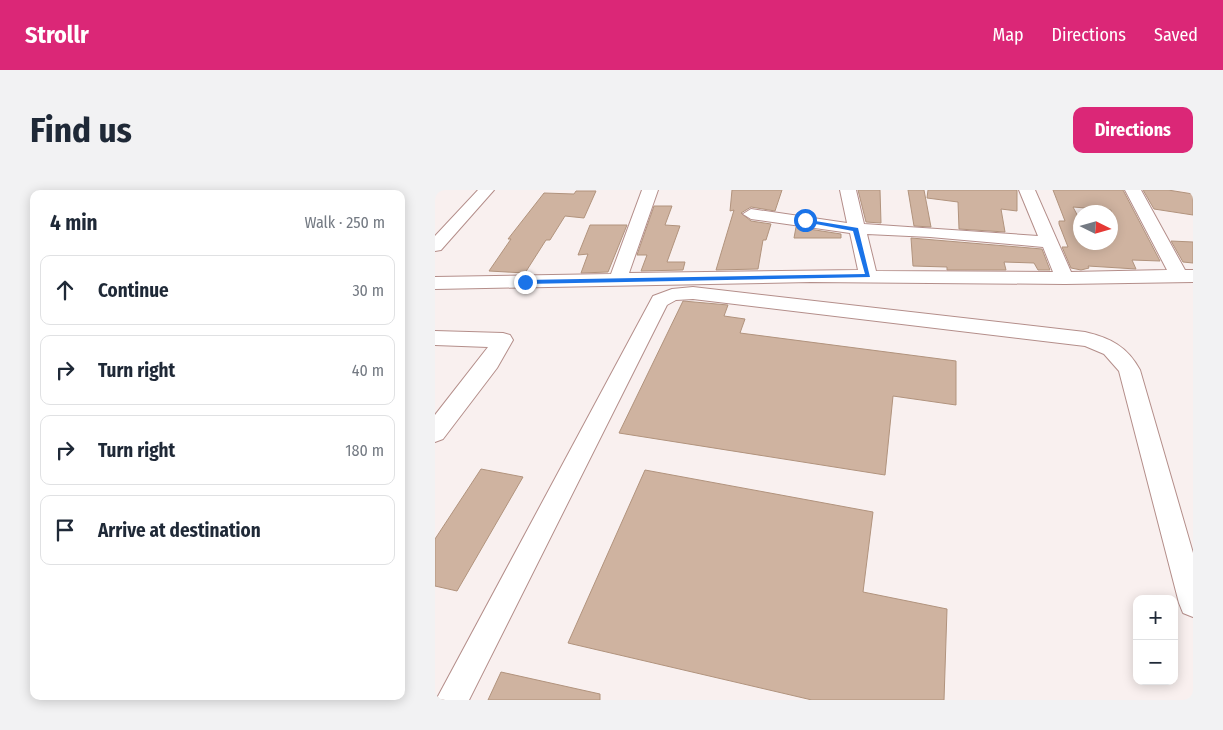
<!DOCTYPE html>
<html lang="en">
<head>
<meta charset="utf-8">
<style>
	:root { --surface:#fff; --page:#f2f2f3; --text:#1f2937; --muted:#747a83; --line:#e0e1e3; --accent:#db2777 }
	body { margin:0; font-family:"Fira Sans Condensed",sans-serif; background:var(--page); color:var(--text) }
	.controls { position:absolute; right:15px; bottom:15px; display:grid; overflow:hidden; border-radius:10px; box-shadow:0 2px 12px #0003 }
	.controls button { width:45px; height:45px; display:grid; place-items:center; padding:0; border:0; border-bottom:1px solid var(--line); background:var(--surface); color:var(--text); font:25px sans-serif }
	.compass { position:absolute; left:638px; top:15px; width:45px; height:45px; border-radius:50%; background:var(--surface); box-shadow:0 2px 12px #0003; rotate:95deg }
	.stop { position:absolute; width:15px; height:15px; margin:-11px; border:4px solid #1a73e8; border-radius:50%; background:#fff }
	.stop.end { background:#1a73e8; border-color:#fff; box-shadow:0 1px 5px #0008 }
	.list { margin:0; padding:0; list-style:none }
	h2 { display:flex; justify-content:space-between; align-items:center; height:65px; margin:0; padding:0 20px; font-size:21px }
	h2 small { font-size:16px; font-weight:400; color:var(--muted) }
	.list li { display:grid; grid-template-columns:32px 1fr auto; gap:15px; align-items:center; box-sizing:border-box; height:70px; margin:0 10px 10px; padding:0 10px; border:1px solid var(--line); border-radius:10px }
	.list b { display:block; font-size:19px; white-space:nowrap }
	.list em { font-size:16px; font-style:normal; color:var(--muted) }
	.icon { flex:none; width:28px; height:28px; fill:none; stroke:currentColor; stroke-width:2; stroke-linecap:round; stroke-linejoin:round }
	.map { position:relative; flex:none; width:758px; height:510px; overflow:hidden; border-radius:10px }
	header { display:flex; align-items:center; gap:30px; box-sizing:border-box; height:70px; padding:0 25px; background:var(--accent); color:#fff }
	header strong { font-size:24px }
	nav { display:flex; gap:28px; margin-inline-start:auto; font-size:18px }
	.intro { display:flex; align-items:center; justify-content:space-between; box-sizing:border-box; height:120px; padding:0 30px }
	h1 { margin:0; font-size:35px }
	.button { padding:12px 22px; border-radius:10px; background:var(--accent); color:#fff; font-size:18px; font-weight:700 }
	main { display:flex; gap:30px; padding:0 30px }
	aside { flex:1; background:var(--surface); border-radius:10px; box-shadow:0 2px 12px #0003 }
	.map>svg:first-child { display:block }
	.building { fill:#cfb3a0; stroke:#b1937d; fill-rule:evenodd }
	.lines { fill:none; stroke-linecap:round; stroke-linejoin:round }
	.minor-casing { stroke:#b48e8a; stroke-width:2 }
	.minor { fill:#fff; fill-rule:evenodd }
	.route { fill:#1a73e8 }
</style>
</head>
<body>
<header>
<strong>Strollr</strong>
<nav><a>Map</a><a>Directions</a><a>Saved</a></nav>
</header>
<div class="intro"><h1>Find us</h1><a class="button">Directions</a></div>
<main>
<aside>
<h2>4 min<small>Walk · 250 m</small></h2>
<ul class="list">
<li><svg class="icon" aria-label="ahead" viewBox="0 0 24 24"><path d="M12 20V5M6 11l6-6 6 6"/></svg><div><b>Continue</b></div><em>30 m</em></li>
<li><svg class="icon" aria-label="right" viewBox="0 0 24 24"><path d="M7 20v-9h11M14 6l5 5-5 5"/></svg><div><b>Turn right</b></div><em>40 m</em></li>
<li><svg class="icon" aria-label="right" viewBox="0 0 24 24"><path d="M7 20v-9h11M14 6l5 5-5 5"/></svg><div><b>Turn right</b></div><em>180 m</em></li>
<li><svg class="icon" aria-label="arrive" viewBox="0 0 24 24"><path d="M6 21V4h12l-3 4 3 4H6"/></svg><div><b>Arrive at destination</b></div></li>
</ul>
</aside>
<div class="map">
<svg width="758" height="510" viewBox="0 0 758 510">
	<rect width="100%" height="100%" fill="#f9f0ef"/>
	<!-- building -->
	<path class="building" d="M297 0H347L340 21 316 17 306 23 316 31 336 34 331 50H328L323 79 281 80 299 20 295 21Z
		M423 0H445L446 33 431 32Z
		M473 0H489L496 37 479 36Z
		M493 0H582V21L566 19 570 42 524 39 523 12 492 8Z
		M618 0H688L725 71 697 70 701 79 653 76 654 78 646 80 636 78 627 57H633L624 34V31H630ZM638 17 676 20V52H646V32Z
		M708 0H733L758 4V25L719 19Z
		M141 1H161L149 28 130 26 115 50H111L90 83 54 81 76 49H73L109 3 139 4Z
		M219 16H237L230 35 245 36 232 72H250L248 80 206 81 212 65H202Z
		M155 35H192L173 82 146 83 153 64 143 65Z
		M361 37 406 44V48H359Z
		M476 48 607 59 615 80H603L599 73 569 72 571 80H512V77L478 76Z
		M736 51 758 52V73L748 72Z
		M248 111 293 115 289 126 310 129 305 143 521 171V215L458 206 450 285 184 243Z
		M46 279 88 287 22 401 0 396V349Z
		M210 280 438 322 428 402 512 419 509 510H377L133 453Z
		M66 482 165 504V510H53Z"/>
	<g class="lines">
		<defs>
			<path id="minor" d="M43 0H59L6 60 0 61V46Z
				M207 0H223L194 83 423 80 415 43 316 29 308 24 316 19 412 33 405 0H421L429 34 603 46 584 0H600L636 82 732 80 690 0H706L750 80H758V92L630 94 376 92 0 99V87L176 84ZM432 44 495 47 608 57 618 82 441 81Z
				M258 97 650 142C675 148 692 156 705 180L758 363V427L748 423 744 413 684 181 669 164 650 156 258 109 241 110 232 115 34 510H1L218 106 237 99Z
				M0 141 68 143 75 145 78 150 62 178 8 249 0 252V225L53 157 0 155Z"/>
		</defs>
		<!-- minor casing -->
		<use href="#minor" class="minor-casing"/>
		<!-- minor -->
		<use href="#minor" class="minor"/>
	</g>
	<!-- route -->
	<path class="route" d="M368 29 423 38 435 87 90 94 87 92 90 90 430 84 418 41 370 32Z"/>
</svg>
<div class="controls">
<button>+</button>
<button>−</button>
</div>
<svg class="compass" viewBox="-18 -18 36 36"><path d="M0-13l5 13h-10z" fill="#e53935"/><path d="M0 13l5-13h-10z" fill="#747a83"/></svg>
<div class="stop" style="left:370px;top:30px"></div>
<div class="stop end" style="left:90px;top:92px"></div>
</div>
</main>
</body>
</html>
